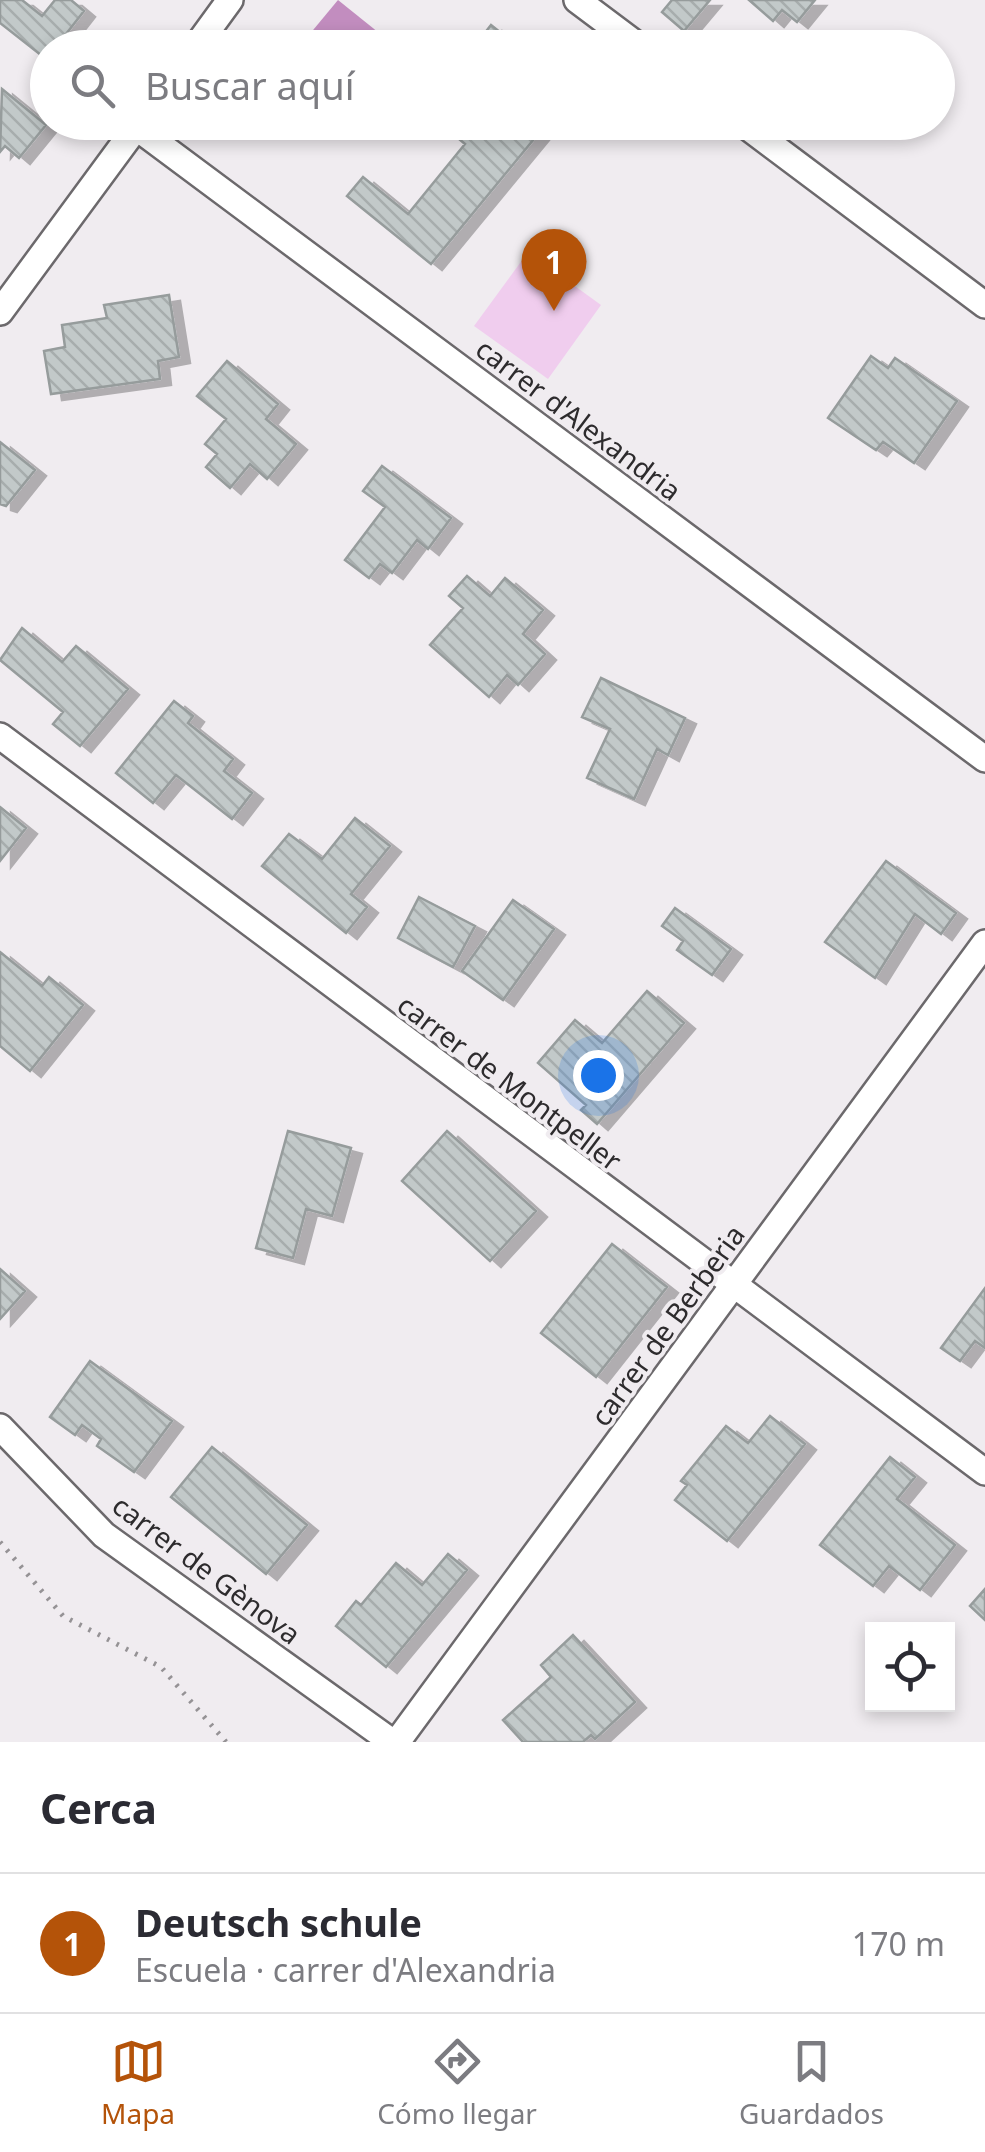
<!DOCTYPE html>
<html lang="es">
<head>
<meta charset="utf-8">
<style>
	:root { --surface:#fff; --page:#f7f7f7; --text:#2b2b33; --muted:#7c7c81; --line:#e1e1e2; --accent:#b45309 }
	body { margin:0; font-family:"Noto Sans",sans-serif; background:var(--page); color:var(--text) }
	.controls { position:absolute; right:30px; bottom:30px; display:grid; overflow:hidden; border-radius:0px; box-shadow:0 5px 15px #0003 }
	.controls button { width:90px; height:90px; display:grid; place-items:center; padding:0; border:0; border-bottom:2px solid var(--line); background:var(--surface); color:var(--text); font:50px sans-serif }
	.you { position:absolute; left:598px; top:1075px; width:35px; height:35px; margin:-25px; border:8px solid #fff; border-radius:50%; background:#1a73e8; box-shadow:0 0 0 15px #1a73e833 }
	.badge { display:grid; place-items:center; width:65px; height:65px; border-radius:50%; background:var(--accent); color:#fff; font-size:32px; font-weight:700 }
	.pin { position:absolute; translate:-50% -82px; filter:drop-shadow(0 2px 5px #0008) }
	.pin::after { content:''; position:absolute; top:52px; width:35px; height:30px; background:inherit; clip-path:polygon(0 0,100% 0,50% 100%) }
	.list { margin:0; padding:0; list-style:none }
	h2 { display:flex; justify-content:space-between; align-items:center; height:130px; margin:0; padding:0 40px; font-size:42px }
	h2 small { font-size:32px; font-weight:400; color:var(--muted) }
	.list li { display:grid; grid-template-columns:65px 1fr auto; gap:30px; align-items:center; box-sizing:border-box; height:140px; padding:0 40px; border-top:2px solid var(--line) }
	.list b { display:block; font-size:38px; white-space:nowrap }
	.list p { margin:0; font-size:32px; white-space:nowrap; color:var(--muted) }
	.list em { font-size:32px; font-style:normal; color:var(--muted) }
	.icon { flex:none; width:55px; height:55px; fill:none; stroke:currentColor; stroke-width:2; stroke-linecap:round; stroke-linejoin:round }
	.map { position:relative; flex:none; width:985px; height:1742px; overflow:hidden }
	.search { position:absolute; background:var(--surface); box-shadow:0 5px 15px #0003; left:30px; right:30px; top:30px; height:110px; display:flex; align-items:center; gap:25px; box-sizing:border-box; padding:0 35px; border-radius:55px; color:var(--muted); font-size:38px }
	.sheet { height:270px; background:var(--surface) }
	nav { display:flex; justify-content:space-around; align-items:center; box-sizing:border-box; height:140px; border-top:2px solid var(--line); background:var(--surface); font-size:28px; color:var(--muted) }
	nav a { display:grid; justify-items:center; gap:5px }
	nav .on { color:var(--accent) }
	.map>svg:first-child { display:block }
	.green { fill:#f0cdee }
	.water { fill:#c28dbf }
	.building { fill:url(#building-back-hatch); stroke:#969c9c; stroke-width:2.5; filter:url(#shadow) }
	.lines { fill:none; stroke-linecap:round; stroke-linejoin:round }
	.street-casing { stroke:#6c696c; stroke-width:30 }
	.path { stroke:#959295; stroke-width:5; stroke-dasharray:2.5 8; stroke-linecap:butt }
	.street { stroke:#fff; stroke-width:25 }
	.labels { text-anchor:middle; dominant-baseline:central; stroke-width:8; stroke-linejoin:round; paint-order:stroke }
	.street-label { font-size:28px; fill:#2d2b2d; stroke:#f0ecf0 }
</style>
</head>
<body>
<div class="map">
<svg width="985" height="1742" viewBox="0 0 985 1742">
	<defs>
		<pattern id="building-back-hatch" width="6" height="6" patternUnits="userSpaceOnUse" patternTransform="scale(2.5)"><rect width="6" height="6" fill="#c2c9c9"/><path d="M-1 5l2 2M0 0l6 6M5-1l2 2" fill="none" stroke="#a7adad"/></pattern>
		<filter id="shadow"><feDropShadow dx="11" dy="6" stdDeviation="0" flood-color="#0004"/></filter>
	</defs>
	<rect width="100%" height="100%" fill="#f0ecf0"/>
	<!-- green -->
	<path class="green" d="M528 252 601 305 548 379 474 326Z"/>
	<!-- water -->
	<path class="water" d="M338 0 394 45 392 47H299Z"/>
	<!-- building -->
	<path class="building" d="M0 0H22L42 16 55 0H71L84 11 55 48H48L46 59 0 23Z
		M672 0H710L684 31 662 12Z
		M749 0H815L797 22 782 10 773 21Z
		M491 25 510 40 503 48H473Z
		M2 89 46 125 19 158 5 146 0 152Z
		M439 122H548L431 264 347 196 363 177 408 214 465 144Z
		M169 295 179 357 158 361 160 379 51 394 44 351 65 347 62 325 107 318 104 305Z
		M871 356 888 368 895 358 957 401 914 463 883 442 876 450 828 418Z
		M227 361 278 404 266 419 296 444 267 479 250 464 230 488 206 467 217 454 205 444 226 419 197 396Z
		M0 442 35 470 6 506 0 504Z
		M382 466 451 518 428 549 417 540 392 573 380 564 369 578 345 560 385 507 363 491Z
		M467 576 490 596 505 578 543 610 523 634 545 654 518 685 507 675 489 697 430 645 463 608 449 596Z
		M22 628 62 662 76 646 128 689 80 746 53 724 63 712 0 660Z
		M601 678 685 718 668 755 657 749 634 799 587 778 610 729 582 717Z
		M174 701 193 716 188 723 233 759 224 771 252 793 232 819 176 775 153 803 116 773Z
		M0 807 26 828 0 861Z
		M355 818 390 846 351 894 367 907 346 933 262 866 289 834 322 859Z
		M886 861 956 913 941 934 915 914 875 978 825 942Z
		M419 897 475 926 453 967 398 938Z
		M513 900 554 929 503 1000 462 971Z
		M675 908 731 949 712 975 677 950 683 941 662 926Z
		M0 952 42 986 49 977 83 1005 30 1071 0 1046Z
		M647 991 684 1023 597 1124 581 1110 586 1105 538 1063 575 1020 602 1043Z
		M288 1131 351 1148 332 1216 306 1209 293 1258 256 1248Z
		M447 1131 536 1211 490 1261 402 1181Z
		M612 1244 667 1287 596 1377 541 1333Z
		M0 1269 25 1291 0 1319Z
		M985 1288V1348L975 1341 960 1361 941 1348Z
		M90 1361 172 1421 134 1472 97 1446 101 1439 82 1425 75 1435 50 1417Z
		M770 1416 805 1444 727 1541 675 1500 687 1485 681 1481 726 1426 748 1443Z
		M212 1447 307 1525 266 1574 171 1497Z
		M890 1457 915 1477 897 1499 955 1545 920 1590 889 1566 873 1586 820 1545Z
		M448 1554 467 1570 386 1667 336 1626 356 1601 361 1605 396 1563 422 1585Z
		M985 1589V1620L970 1606Z
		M573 1635 635 1702 595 1739 591 1735 583 1742H523L503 1720 551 1677 541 1665Z"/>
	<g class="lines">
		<defs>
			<path id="street" d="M577 0 641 48
				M195 48 230 0
				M741 122 985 305
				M136 127 985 759
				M0 312 140 122
				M0 736 985 1472
				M0 1427 104 1535 392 1742
				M397 1742 985 943"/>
		</defs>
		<!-- street casing -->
		<use href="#street" class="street-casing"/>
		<!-- path -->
		<path class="path" d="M0 1542 63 1616 161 1667 226 1742"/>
		<!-- street -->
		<use href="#street" class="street"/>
	</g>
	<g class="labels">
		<!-- street labels -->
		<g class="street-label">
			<text transform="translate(579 419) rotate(37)">carrer d'Alexandria</text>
			<text transform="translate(510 1082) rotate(37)">carrer de Montpeller</text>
			<text transform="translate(667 1325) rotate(-54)">carrer de Berberia</text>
			<text transform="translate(207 1569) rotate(37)">carrer de Gènova</text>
		</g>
	</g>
</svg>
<div class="controls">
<button><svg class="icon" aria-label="locate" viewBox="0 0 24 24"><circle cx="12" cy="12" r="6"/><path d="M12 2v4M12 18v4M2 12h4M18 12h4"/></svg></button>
</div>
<div class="you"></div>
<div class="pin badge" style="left:554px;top:311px">1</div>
<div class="search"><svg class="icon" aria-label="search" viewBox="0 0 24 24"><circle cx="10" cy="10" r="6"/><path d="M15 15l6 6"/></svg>Buscar aquí</div>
</div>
<section class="sheet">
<h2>Cerca<small></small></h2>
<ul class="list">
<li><span class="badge">1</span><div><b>Deutsch schule</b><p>Escuela · carrer d'Alexandria</p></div><em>170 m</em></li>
</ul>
</section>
<nav>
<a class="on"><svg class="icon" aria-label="map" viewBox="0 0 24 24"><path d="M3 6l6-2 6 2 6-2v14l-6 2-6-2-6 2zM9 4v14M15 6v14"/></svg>Mapa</a>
<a><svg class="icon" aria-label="directions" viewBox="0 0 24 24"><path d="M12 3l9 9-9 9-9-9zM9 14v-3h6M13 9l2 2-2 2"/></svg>Cómo llegar</a>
<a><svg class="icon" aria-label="saved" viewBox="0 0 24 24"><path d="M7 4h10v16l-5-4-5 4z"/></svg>Guardados</a>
</nav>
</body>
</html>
